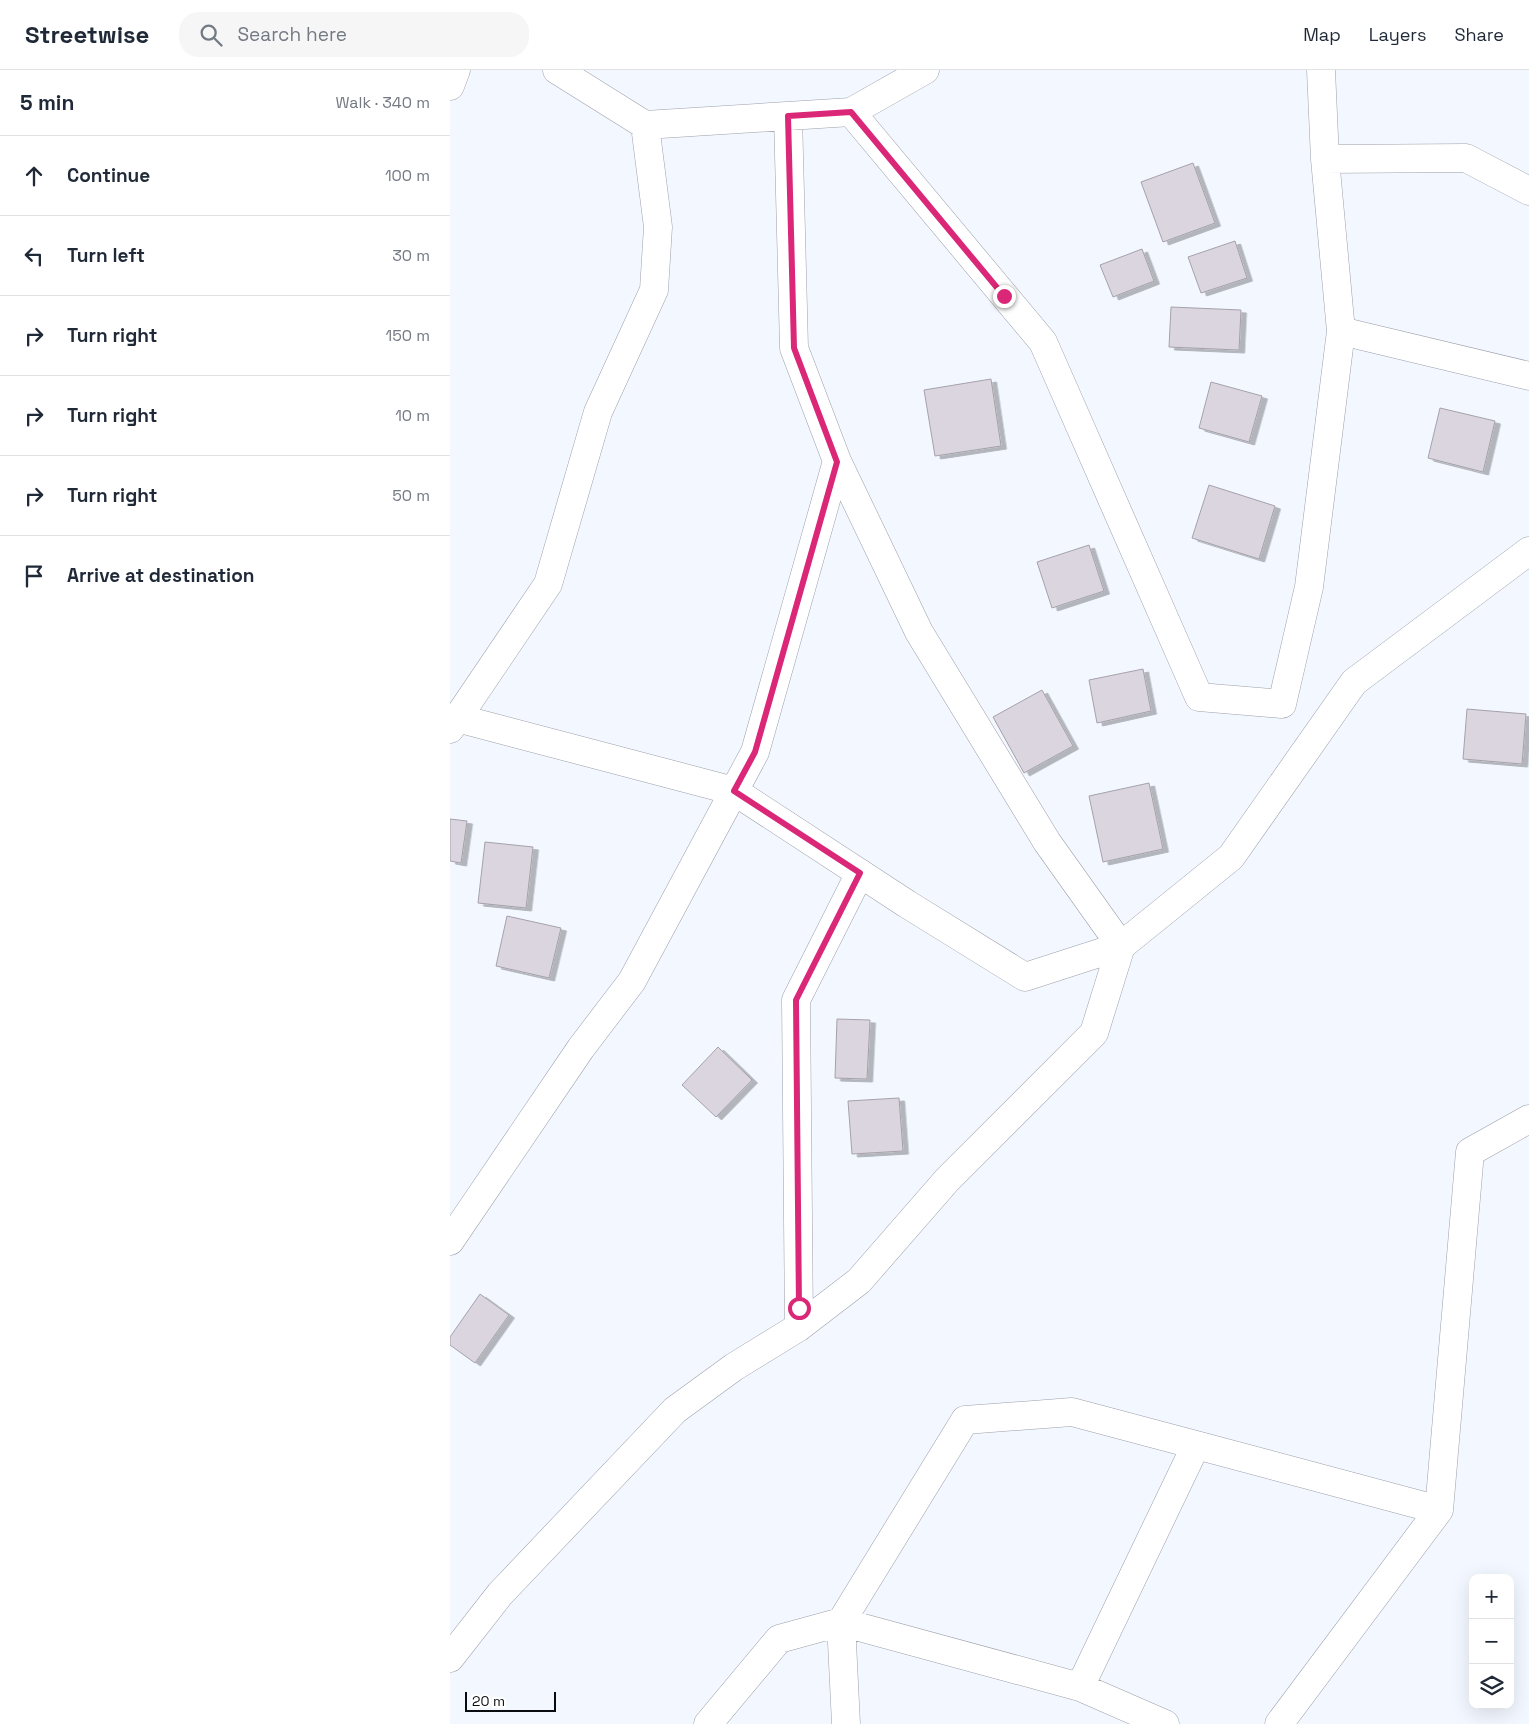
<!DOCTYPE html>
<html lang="en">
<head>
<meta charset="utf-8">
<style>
	:root { --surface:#fff; --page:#f6f6f7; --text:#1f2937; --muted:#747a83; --line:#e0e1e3 }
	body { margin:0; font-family:"Space Grotesk",sans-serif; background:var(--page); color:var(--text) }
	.controls { position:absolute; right:15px; bottom:15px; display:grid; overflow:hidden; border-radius:10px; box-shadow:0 5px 20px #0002 }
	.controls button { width:45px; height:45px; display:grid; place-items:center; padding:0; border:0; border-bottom:1px solid var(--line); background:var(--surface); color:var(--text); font:25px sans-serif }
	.scale { position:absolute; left:15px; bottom:12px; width:91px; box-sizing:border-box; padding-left:5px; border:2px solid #0a0b0e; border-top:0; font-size:14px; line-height:18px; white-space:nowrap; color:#0a0b0e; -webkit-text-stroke:4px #fff; paint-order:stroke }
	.stop { position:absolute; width:15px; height:15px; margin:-11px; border:4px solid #db2777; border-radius:50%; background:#fff }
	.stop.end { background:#db2777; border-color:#fff; box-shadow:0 1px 5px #0008 }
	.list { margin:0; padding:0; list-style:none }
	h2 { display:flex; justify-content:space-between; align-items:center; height:65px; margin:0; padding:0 20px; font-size:21px }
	h2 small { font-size:16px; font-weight:400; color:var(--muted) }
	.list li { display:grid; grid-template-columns:32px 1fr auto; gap:15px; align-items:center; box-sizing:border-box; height:80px; padding:0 20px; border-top:1px solid var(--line) }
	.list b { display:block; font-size:19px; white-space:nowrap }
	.list em { font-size:16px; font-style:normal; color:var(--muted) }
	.icon { flex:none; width:28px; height:28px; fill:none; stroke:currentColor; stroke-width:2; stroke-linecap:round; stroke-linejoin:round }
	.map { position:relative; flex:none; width:1079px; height:1654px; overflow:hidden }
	header { display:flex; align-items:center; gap:30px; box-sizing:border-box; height:70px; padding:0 25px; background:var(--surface); border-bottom:1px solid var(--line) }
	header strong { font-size:24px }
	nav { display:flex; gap:28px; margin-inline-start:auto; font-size:18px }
	.search { width:350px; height:45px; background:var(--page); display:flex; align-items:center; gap:12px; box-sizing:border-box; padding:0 18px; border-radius:20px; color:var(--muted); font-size:19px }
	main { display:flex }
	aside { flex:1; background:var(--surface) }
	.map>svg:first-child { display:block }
	.building { fill:#dad5df; stroke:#a5a1aa; filter:url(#shadow) }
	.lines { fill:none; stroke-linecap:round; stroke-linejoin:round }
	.minor-casing { stroke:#9da0a9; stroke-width:29 }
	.minor { stroke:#fff; stroke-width:28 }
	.route { stroke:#db2777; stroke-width:6 }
</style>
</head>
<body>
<header>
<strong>Streetwise</strong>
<div class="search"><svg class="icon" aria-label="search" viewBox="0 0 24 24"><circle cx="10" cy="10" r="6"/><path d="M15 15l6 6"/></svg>Search here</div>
<nav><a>Map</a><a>Layers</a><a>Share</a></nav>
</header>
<main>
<aside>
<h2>5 min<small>Walk · 340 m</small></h2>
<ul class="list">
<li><svg class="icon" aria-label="ahead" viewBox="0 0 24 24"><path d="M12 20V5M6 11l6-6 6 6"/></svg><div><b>Continue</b></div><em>100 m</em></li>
<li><svg class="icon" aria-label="left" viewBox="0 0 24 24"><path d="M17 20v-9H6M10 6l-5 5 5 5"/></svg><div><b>Turn left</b></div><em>30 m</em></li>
<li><svg class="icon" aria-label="right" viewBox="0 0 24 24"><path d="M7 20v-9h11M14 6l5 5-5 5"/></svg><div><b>Turn right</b></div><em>150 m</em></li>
<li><svg class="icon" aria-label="right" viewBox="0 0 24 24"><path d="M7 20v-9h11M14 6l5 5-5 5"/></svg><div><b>Turn right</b></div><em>10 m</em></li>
<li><svg class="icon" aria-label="right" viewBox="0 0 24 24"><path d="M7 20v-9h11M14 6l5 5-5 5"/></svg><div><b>Turn right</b></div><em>50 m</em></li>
<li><svg class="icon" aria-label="arrive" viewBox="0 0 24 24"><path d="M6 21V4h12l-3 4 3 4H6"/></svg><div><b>Arrive at destination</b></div></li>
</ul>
</aside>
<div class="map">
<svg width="1079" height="1654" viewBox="0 0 1079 1654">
	<defs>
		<filter id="shadow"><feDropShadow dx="5.5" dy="3" stdDeviation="0" flood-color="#0004"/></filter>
	</defs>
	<rect width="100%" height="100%" fill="#f3f7ff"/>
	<!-- building -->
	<path class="building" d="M743 93 765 153 713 172 691 112Z
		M785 171 797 208 751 223 738 187Z
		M692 179 704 211 663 227 650 195Z
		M721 237 791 240 789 280 719 277Z
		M541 309 551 376 485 386 474 320Z
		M761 312 812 326 799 372 749 358Z
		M990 338 1045 351 1033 402 978 388Z
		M759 415 825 436 809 489 742 468Z
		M639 475 654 521 602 538 587 492Z
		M693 599 701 641 647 653 639 610Z
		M592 620 623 676 574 703 543 647Z
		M1017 639 1076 644 1072 694 1013 689Z
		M699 713 713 779 653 792 639 726Z
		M0 749 17 751 11 793 0 791Z
		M35 772 83 777 76 838 28 833Z
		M57 846 111 858 99 908 46 896Z
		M387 949 420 950 417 1009 385 1008Z
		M268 977 302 1010 266 1047 232 1015Z
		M449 1028 453 1081 402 1084 398 1031Z
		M30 1224 59 1245 25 1293 0 1275V1267Z"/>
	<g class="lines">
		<defs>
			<path id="minor" d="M107 0 195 55 401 42 475 0
				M0 16 6 0
				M401 42 593 272 749 627 832 634 859 517 891 261 875 89 871 0
				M875 89 1016 88 1079 121
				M891 261 1079 306
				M7 648 284 721 457 834 575 907 671 876 597 772 469 562 387 391 344 278 338 46
				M0 659 98 514 148 342 204 220 208 157 195 55
				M0 1171 131 978 182 911 305 682 387 391
				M349 1257 346 930 410 803
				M0 1588 50 1524 225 1340 284 1297 349 1257 409 1211 497 1110 644 963 671 876 781 787 904 612 1079 481
				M630 1617 746 1375 989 1440
				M258 1654 329 1569 391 1552 515 1350 622 1342 746 1375
				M396 1654 391 1552 630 1617 715 1654
				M829 1654 989 1440 1020 1082 1079 1049"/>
		</defs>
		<!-- minor casing -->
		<use href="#minor" class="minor-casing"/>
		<!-- minor -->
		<use href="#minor" class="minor"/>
	</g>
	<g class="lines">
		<!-- route -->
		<path class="route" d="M349 1238 346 930 410 803 284 721 305 682 387 392 344 278 338 46 401 42 554 226"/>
	</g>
</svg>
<div class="controls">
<button>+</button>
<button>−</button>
<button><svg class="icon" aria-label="layers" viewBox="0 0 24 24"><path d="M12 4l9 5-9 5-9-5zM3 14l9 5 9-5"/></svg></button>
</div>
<div class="scale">20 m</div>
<div class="stop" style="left:349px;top:1238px"></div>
<div class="stop end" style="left:554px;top:226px"></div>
</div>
</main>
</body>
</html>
